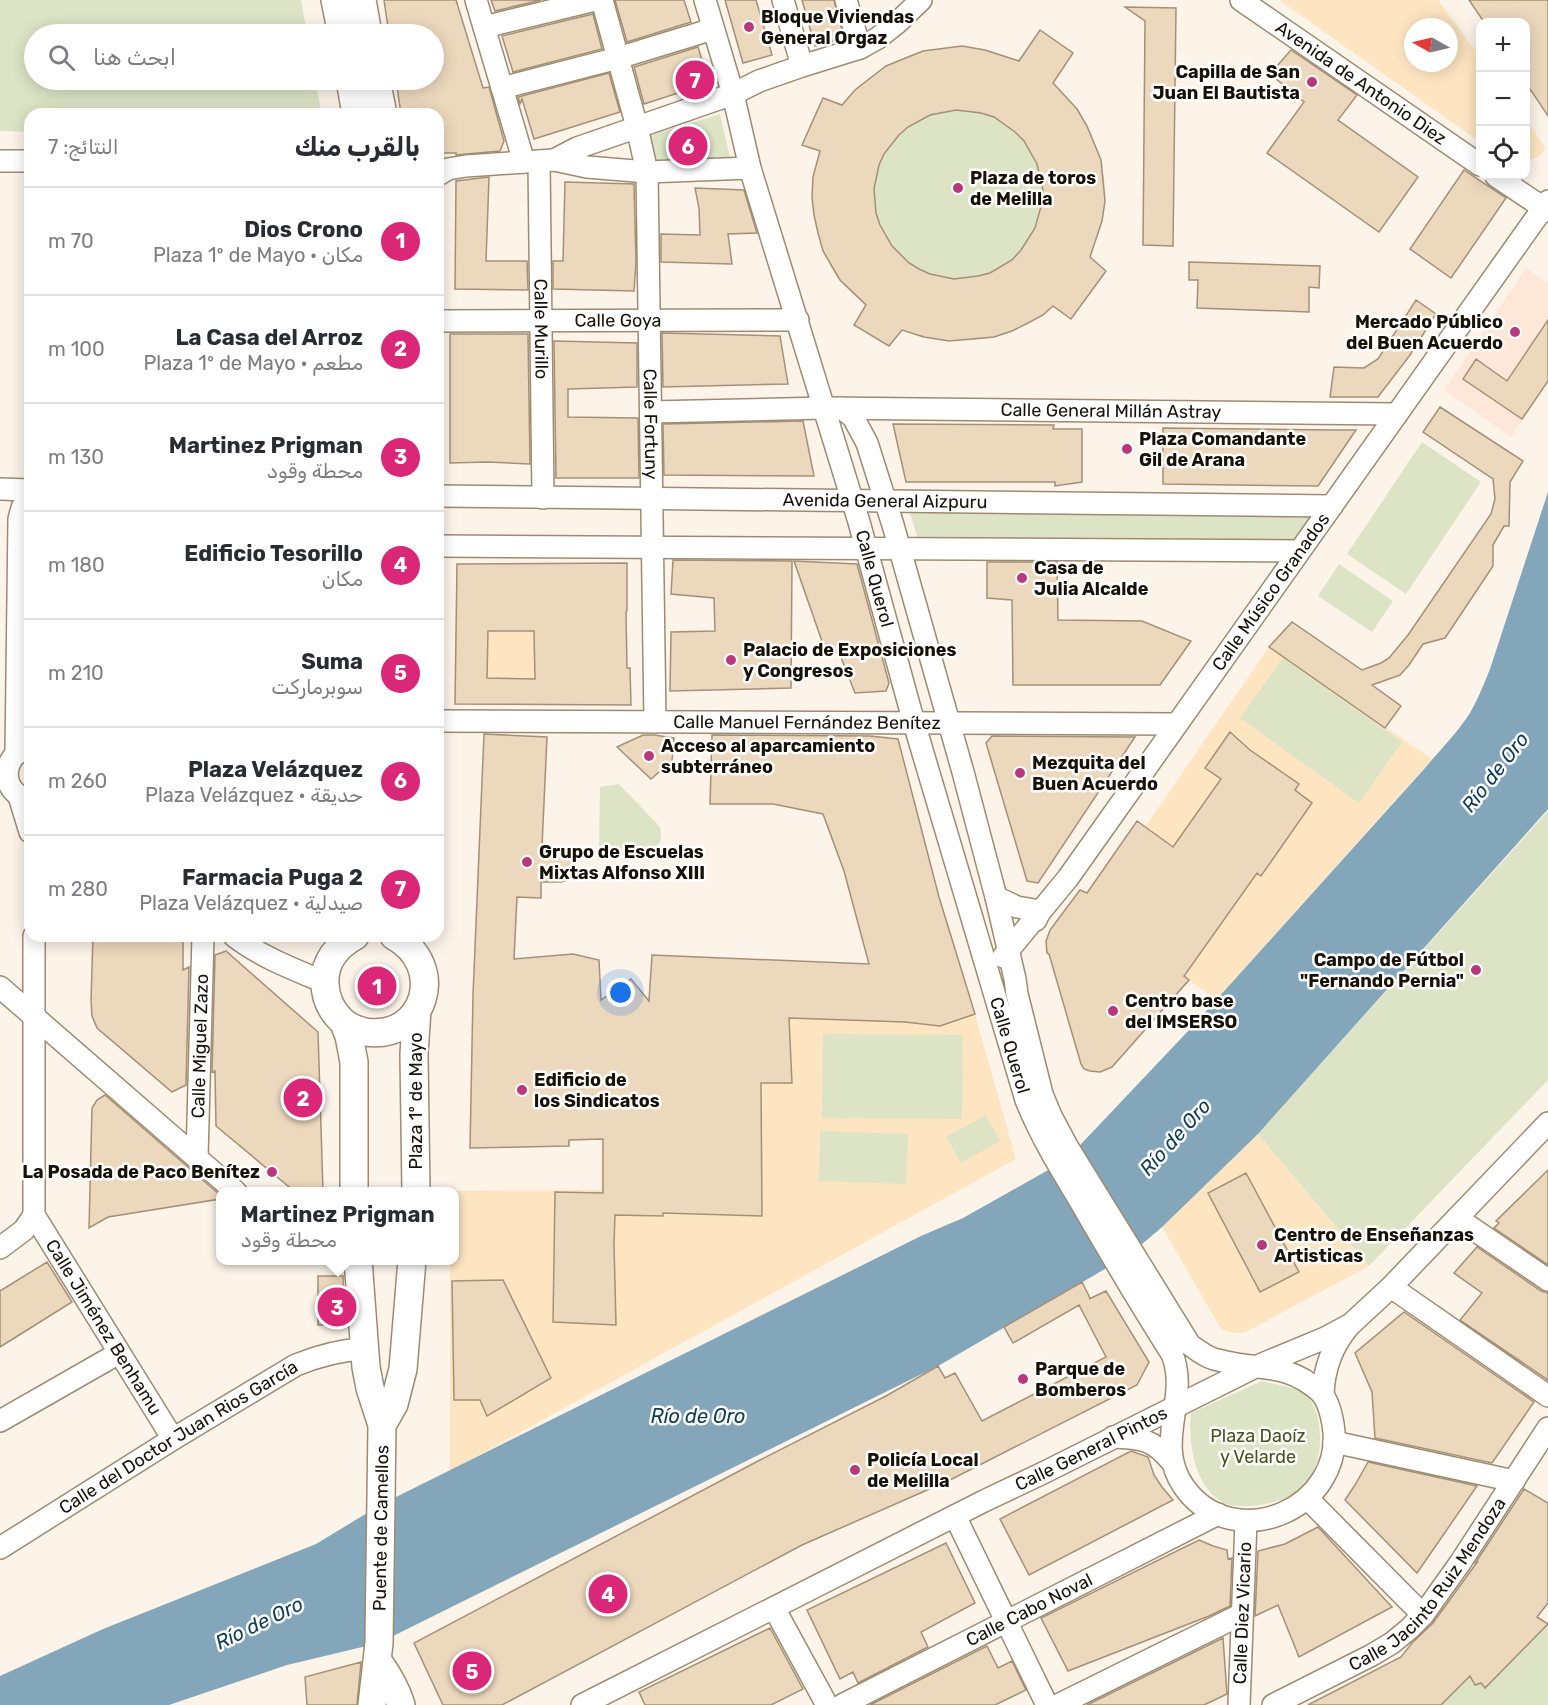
<!DOCTYPE html>
<html lang="ar">
<head>
<meta charset="utf-8">
<style>
	:root { --surface:#fff; --page:#f7f7f7; --text:#2b2b33; --muted:#7c7c81; --line:#e1e1e2; --accent:#db2777 }
	body { margin:0; font-family:Rubik,Vazirmatn,sans-serif; background:var(--page); color:var(--text); direction:rtl }
	.controls { position:absolute; right:18px; top:18px; display:grid; overflow:hidden; border-radius:12px; box-shadow:0 3px 15px #0003 }
	.controls button { width:54px; height:54px; display:grid; place-items:center; padding:0; border:0; border-bottom:2px solid var(--line); background:var(--surface); color:var(--text); font:30px sans-serif }
	.compass { position:absolute; left:1404px; top:18px; width:54px; height:54px; border-radius:50%; background:var(--surface); box-shadow:0 3px 15px #0003; rotate:278deg }
	.you { position:absolute; left:621px; top:993px; width:21px; height:21px; margin:-15px; border:4px solid #fff; border-radius:50%; background:#1a73e8; box-shadow:0 0 0 9px #1a73e833 }
	.badge { display:grid; place-items:center; width:39px; height:39px; border-radius:50%; background:var(--accent); color:#fff; font-size:20px; font-weight:700 }
	.pin { position:absolute; translate:-50% -50%; border:3px solid #fff; box-shadow:0 2px 6px #0006 }
	.popup { position:absolute; left:216px; top:1187px; width:243px; height:78px; box-sizing:border-box; display:grid; place-content:center; border-radius:12px; background:var(--surface); filter:drop-shadow(0 2px 4px #0005); font-size:20px; white-space:nowrap; color:var(--muted) }
	.popup b { font-size:22px; color:var(--text) }
	.popup::after { content:''; position:absolute; left:50%; top:100%; margin-left:-12px; border:12px solid transparent; border-top-color:var(--surface) }
	.list { margin:0; padding:0; list-style:none }
	h2 { display:flex; justify-content:space-between; align-items:center; height:78px; margin:0; padding:0 24px; font-size:26px }
	h2 small { font-size:20px; font-weight:400; color:var(--muted) }
	.list li { display:grid; grid-template-columns:39px 1fr auto; gap:18px; align-items:center; box-sizing:border-box; height:108px; padding:0 24px; border-top:2px solid var(--line) }
	.list b { display:block; font-size:22px; white-space:nowrap }
	.list p { margin:0; font-size:20px; white-space:nowrap; color:var(--muted) }
	.list em { font-size:20px; font-style:normal; color:var(--muted) }
	.icon { flex:none; width:33px; height:33px; fill:none; stroke:currentColor; stroke-width:2; stroke-linecap:round; stroke-linejoin:round }
	.map { position:relative; flex:none; width:1548px; height:1705px; overflow:hidden; direction:ltr }
	.search { position:absolute; background:var(--surface); box-shadow:0 3px 15px #0003; left:24px; top:24px; width:420px; height:66px; display:flex; align-items:center; gap:15px; box-sizing:border-box; padding:0 21px; border-radius:33px; color:var(--muted); font-size:22px }
	.panel { position:absolute; background:var(--surface); box-shadow:0 3px 15px #0003; left:24px; top:108px; width:420px; height:834px; border-radius:18px; direction:rtl }
	.map>svg:first-child { display:block }
	.commercial { fill:#fce7d8 }
	.built { fill:#fee5c2; fill-rule:evenodd }
	.green { fill:#dce4c5 }
	.water { fill:#84a6ba }
	.building { fill:#ecd8bc; stroke:#a39076; stroke-width:1.5; fill-rule:evenodd }
	.lines { fill:none; stroke-linecap:round; stroke-linejoin:round }
	.minor-casing { stroke:#9d8b70; stroke-width:24 }
	.major-casing { stroke:#9d8b70; stroke-width:30 }
	.minor { stroke:#fff; stroke-width:21 }
	.major { stroke:#fff; stroke-width:27 }
	.poi-dot { fill:#bb377b; stroke:#fff; stroke-width:2 }
	.labels { text-anchor:middle; dominant-baseline:central; stroke-width:5; stroke-linejoin:round; paint-order:stroke }
	.poi-label { font-size:18px; font-weight:bold; fill:#181108; stroke:#fff; text-anchor:start }
	.street-label { font-size:18px; fill:#181108; stroke:#fff }
	.park-label { font-size:18px; fill:#49531c; stroke:#fff }
	.water-label { font-size:20px; font-style:italic; fill:#0e3c53; stroke:#fff }
</style>
</head>
<body>
<div class="map">
<svg width="1548" height="1705" viewBox="0 0 1548 1705">
	<rect width="100%" height="100%" fill="#fcf4e9"/>
	<!-- commercial -->
	<path class="commercial" d="M1526 268 1548 283V382L1511 437 1444 390Z"/>
	<!-- built -->
	<path class="built" d="M1279 0H1438L1480 57V142ZM1413 27H1449V63H1413Z
		M1526 119 1545 147 1544 151 1538 157 1526 161Z
		M456 602H533L535 705 455 704Z
		M1269 647 1432 759 1216 1000 1090 907Z
		M975 1014 1016 1159 450 1471V1261L454 1260V1192L449 1191 601 1190 603 1033 789 1018 905 1022 940 1026Z
		M1258 1134 1369 1266 1244 1333H1233L1221 1329 1161 1225Z"/>
	<!-- green -->
	<path class="green" d="M0 0H301L307 34H34V80H315L322 114H30V132L0 131Z
		M1040 30 1073 53 1053 83C1090 118 1114 170 1102 221 1099 233 1094 245 1090 257L1106 271 1071 319 1053 306C1040 315 1027 325 1013 331 977 346 937 341 902 330L889 346 854 325 866 305C857 297 847 289 839 280 819 252 809 212 813 178 814 169 818 160 820 151L802 145 823 98 842 105C869 74 896 56 936 49 945 48 955 46 964 46 983 48 1001 54 1019 60Z
		M720 114 730 157 648 161 647 136Z
		M1422 442 1481 482 1406 594 1347 554Z
		M908 507 1320 515 1296 546 919 542Z
		M1339 564 1393 601 1372 632 1318 596Z
		M1283 658 1402 742 1359 803 1240 718Z
		M619 784 660 827C661 832 662 837 660 842 654 854 612 850 599 850L600 787Z
		M1548 811V1080L1369 1266 1258 1134Z
		M823 1034 963 1035 962 1119 822 1118Z
		M986 1115 1000 1141 961 1163 946 1137Z
		M820 1131 908 1134 906 1184 819 1181Z
		M1262 1381 1305 1391C1308 1397 1313 1404 1316 1411 1324 1435 1321 1475 1298 1492 1288 1499 1272 1503 1260 1505 1249 1506 1233 1508 1224 1503 1194 1487 1188 1443 1191 1413Z
		M1548 1624V1705H1441L1470 1676 1475 1685 1481 1683 1486 1687Z"/>
	<!-- water -->
	<path class="water" d="M1548 492V809L1258 1134 1161 1228 1129 1255 938 1366 379 1643 287 1665 169 1705H0V1676L103 1629 316 1544 382 1504 921 1236 963 1218 1066 1160 1190 1029 1425 768C1440 750 1457 733 1470 713 1478 699 1484 684 1490 669Z"/>
	<!-- building -->
	<path class="building" d="M384 0H456L483 88 489 87 504 141 500 151 456 155V153H438V114H401L396 80H434V34H389Z
		M491 0H541L495 11Z
		M615 0H684L691 22 627 42Z
		M725 0H756L772 55 743 63Z
		M802 0H834L844 38 815 46Z
		M1469 0H1548V116L1526 83V22H1484Z
		M1125 7 1176 8 1173 246 1143 245 1145 21Z
		M593 14 602 49 513 72 502 36Z
		M1040 30 1073 53 1053 83 1077 109 1087 126 1101 160 1105 201 1102 221 1090 257 1106 271 1071 319 1053 306 1043 315 1028 323 1012 331 994 337 949 341 924 337 902 330 889 346 854 325 866 305 840 280 823 251 818 233 814 215 812 197 813 177 820 151 802 145 823 98 842 105 855 90 886 66 923 51 962 46 985 50 1019 61ZM956 110 981 113 994 117 1015 132 1024 141 1037 164 1043 190 1042 203 1035 228 1021 250 1012 260 990 273 978 276 954 279 930 274 919 269 909 263 892 246 880 225 876 213 874 189 879 165 884 154 899 135 908 127 930 115Z
		M698 47 709 83 644 104 634 67Z
		M1291 50 1357 95 1338 120 1418 177 1379 232 1267 153 1304 102 1270 74Z
		M609 73 620 112 534 139 522 99 520 104 518 97Z
		M1464 170 1506 198 1451 278 1410 249Z
		M489 177 486 261H527L528 290 455 289 456 181Z
		M565 182 634 184 636 262 634 291 553 289V261H563Z
		M695 188 744 190 757 233 728 234 732 264 661 262V234L700 235 699 208Z
		M1189 262 1320 266 1319 288 1309 287V312L1197 308 1198 280H1189Z
		M1416 300 1436 314 1410 355 1378 397H1330L1334 367 1364 368 1378 359Z
		M1548 320V381L1522 419 1463 379 1476 359 1507 381Z
		M662 333 780 336 788 384 663 387Z
		M450 334H528L530 464 488 462 450 463Z
		M554 341 637 343V387L568 389V417L638 418 639 478H556Z
		M1440 407 1523 461 1510 482 1509 526H1504L1493 545V566L1445 638 1423 644 1409 665 1400 675 1372 685 1401 706 1385 728 1269 647 1292 622 1362 670 1381 663 1389 658 1408 635 1491 514 1495 499 1493 479 1423 432Z
		M803 421 814 476 664 475 663 424Z
		M893 424 1054 425 1053 429H1082V482L1055 486V482H906Z
		M1163 428 1333 430H1356L1318 486 1163 484Z
		M673 560 792 561 791 688 670 691 671 632 715 631 714 598 671 594Z
		M794 561 857 564 889 683 886 691 855 693 839 652H830L829 644H823Z
		M987 562H1057L1058 620 1142 621 1191 641 1160 685H1013L1012 600 987 598Z
		M627 563V611L626 612 627 668H630L631 705 455 704 457 564ZM488 631H534L535 679 487 678Z
		M1230 732 1250 750 1299 784 1295 790 1312 803 1261 876 1257 873 1184 976 1189 980 1112 1067 1100 1072 1090 1071 1084 1069 1081 1064 1049 954 1047 953 1046 941 1050 930 1080 890 1087 893 1137 821 1173 847 1221 779 1205 768Z
		M484 734 547 737 542 847 561 848 569 852 574 857 575 866 573 876 567 880 561 882H541V898L517 897 514 959 573 954 599 960 601 1000 631 979 649 1001 652 955 869 964 844 871 823 814 773 804H710L712 735 870 736 898 739 939 897 975 1014 940 1026 905 1022 789 1018 792 1083H761L762 1216 663 1213V1216L615 1215 614 1244 616 1325 553 1322 555 1192 603 1193V1139L569 1140V1146L470 1148 473 995Z
		M643 735H654L674 738 672 761 651 779 617 747Z
		M992 736 1135 737 1038 883 1027 881 986 743Z
		M93 936H183V970L189 967 186 1085 172 1092 97 1028 92 1016 91 1001Z
		M226 951 318 1032 323 1191H294L216 1126 215 1071 212 1072 215 955Z
		M105 1095 220 1195V1199L108 1217 89 1228 92 1108 97 1100Z
		M1548 1170V1265L1494 1228 1499 1223 1496 1221Z
		M1246 1173 1299 1272 1260 1292 1208 1193Z
		M1477 1247 1541 1291 1548 1293V1380L1460 1320 1482 1293 1454 1273Z
		M47 1262 72 1302 0 1347V1291Z
		M318 1276H343L344 1325H318Z
		M503 1280 551 1378 487 1416 480 1400H454L452 1281Z
		M1082 1282 1090 1298 1089 1299 1106 1291 1149 1362 1137 1385 950 1480 802 1545 502 1705H443L414 1643 760 1460 886 1396 938 1366 945 1378 955 1373 982 1421 1106 1357 1079 1305 1013 1343 1004 1327Z
		M1404 1312 1534 1402 1492 1463 1375 1438 1372 1392 1355 1353Z
		M1131 1451 1148 1457 1154 1475 1162 1487 1173 1500 1029 1575 1000 1519Z
		M1368 1462 1477 1486 1417 1573 1345 1500 1355 1485Z
		M1524 1489 1548 1503V1603L1537 1617 1548 1624 1485 1688 1481 1683 1475 1685 1470 1676 1441 1705H1308L1401 1657 1412 1643 1433 1623 1478 1561 1476 1562Z
		M1318 1527 1392 1607 1299 1657 1278 1605 1255 1616 1258 1551 1285 1544Z
		M1199 1540 1213 1546 1227 1550 1228 1559 1232 1558 1230 1606 1209 1616 1068 1671 1041 1618Z
		M946 1543 975 1603 921 1632 928 1647 858 1683 853 1672 840 1679 807 1610Z
		M770 1628 803 1689 771 1705H645L639 1692Z
		M1223 1638 1227 1694 1204 1705H1087Z
		M987 1646 998 1668 1012 1661 1026 1690 995 1705H870Z
		M361 1662 357 1705H307L305 1677Z"/>
	<g class="lines">
		<defs>
			<g id="minor">
				<path d="M476 0 524 162"/>
				<path id="s1" d="M602 0 637 127 647 172 655 722"/>
				<path id="s2" d="M705 0 733 94 750 168 859 522 914 723 1026 1100C1040 1135 1060 1168 1080 1201 1110 1253 1140 1304 1172 1354 1190 1398 1153 1443 1184 1487 1234 1557 1347 1508 1333 1424 1331 1413 1328 1399 1319 1391 1289 1364 1263 1370 1226 1362 1221 1360 1214 1360 1209 1357 1202 1354 1196 1349 1190 1345L1067 1146 1051 1116 1042 1094 1017 994 1015 979 996 897 963 772 893 525 867 443 853 417 841 408"/>
				<path d="M783 0 802 66"/>
				<path d="M846 0 860 48"/>
				<path id="s3" d="M1241 0 1480 165"/>
				<path d="M484 27 595 0"/>
				<path d="M502 88 618 58 713 29"/>
				<path d="M554 160 577 148 733 94 759 81 802 66 860 48 878 38 897 23 921 0"/>
				<path d="M0 161H30"/>
				<path id="s4" d="M539 161 543 498"/>
				<path d="M438 175 448 169 466 166 554 160 587 167 647 172 750 168"/>
				<path d="M1496 176 1548 211"/>
				<path id="s5" d="M438 321 798 320"/>
				<path id="s6" d="M651 412 825 408 1397 414"/>
				<path d="M0 489 30 490"/>
				<path id="s7" d="M438 496 1332 506"/>
				<path d="M438 546 1299 551"/>
				<path id="s8" d="M438 721 1177 724"/>
				<path d="M28 747C0 757 0 793 30 800"/>
				<path d="M16 754 19 519 22 508 30 494"/>
				<path d="M19 796 30 832"/>
				<path d="M996 897 1017 907 1040 911 1036 920"/>
				<path d="M234 936C261 957 293 969 324 982"/>
				<path id="s9" d="M1003 957 1068 878 1548 201"/>
				<path d="M0 987 236 1192"/>
				<path id="s10" d="M197 1157 203 936"/>
				<path d="M34 1215V936"/>
				<path id="s11" d="M34 1215 173 1439"/>
				<path d="M1457 1218 1548 1280"/>
				<path d="M0 1248 24 1230 34 1215"/>
				<path d="M1391 1287 1548 1396"/>
				<path d="M1323 1394C1324 1368 1332 1346 1349 1326"/>
				<path d="M0 1421 119 1353"/>
				<path d="M1113 1437C1141 1438 1153 1439 1172 1462"/>
				<path d="M1334 1442 1514 1481"/>
				<path d="M1307 1498 1423 1615"/>
				<path d="M955 1516 1047 1705"/>
				<path id="s12" d="M0 1548 173 1439 296 1365C318 1356 341 1350 364 1349"/>
				<path d="M774 1608 827 1705"/>
				<path id="s13" d="M582 1705 984 1501 1043 1473 1255 1367 1325 1338 1351 1324 1391 1287 1548 1123"/>
				<path id="s14" d="M842 1705 1218 1514"/>
				<path d="M1058 1705 1242 1614"/>
				<path id="s15" d="M1239 1705 1246 1521"/>
				<path id="s16" d="M1273 1705 1372 1655 1392 1643 1409 1629 1423 1615 1460 1563 1548 1428"/>
			</g>
			<path id="major" d="M335 0 342 34
				M362 0 368 34
				M350 80 356 114
				M376 80 383 114
				M355 936C337 946 324 962 325 983 325 998 331 1010 341 1020 347 1026 357 1030 365 1032 425 1041 448 966 394 936
				M344 1023 349 1036 354 1062V1192
				M416 1192 414 1054 417 1010
				M358 1260 366 1367 370 1388 382 1425 379 1643 372 1705
				M382 1425 394 1404 403 1369 412 1260
				M378 1661C388 1675 396 1688 401 1705"/>
		</defs>
		<!-- minor casing -->
		<use href="#minor" class="minor-casing"/>
		<!-- major casing -->
		<use href="#major" class="major-casing"/>
		<!-- minor -->
		<use href="#minor" class="minor"/>
		<!-- major -->
		<use href="#major" class="major"/>
	</g>
	<!-- markers -->
	<g class="poi-dot">
		<circle cx="749" cy="27" r="6"/>
		<circle cx="1312" cy="82" r="6"/>
		<circle cx="958" cy="188" r="6"/>
		<circle cx="1515" cy="332" r="6"/>
		<circle cx="1127" cy="449" r="6"/>
		<circle cx="1022" cy="578" r="6"/>
		<circle cx="731" cy="660" r="6"/>
		<circle cx="649" cy="756" r="6"/>
		<circle cx="1020" cy="773" r="6"/>
		<circle cx="527" cy="862" r="6"/>
		<circle cx="1476" cy="970" r="6"/>
		<circle cx="1113" cy="1011" r="6"/>
		<circle cx="522" cy="1090" r="6"/>
		<circle cx="272" cy="1172" r="6"/>
		<circle cx="1262" cy="1245" r="6"/>
		<circle cx="1023" cy="1379" r="6"/>
		<circle cx="855" cy="1470" r="6"/>
	</g>
	<g class="labels">
		<!-- poi labels -->
		<g class="poi-label">
			<text x="761" y="17">Bloque Viviendas<tspan x="761" dy="21">General Orgaz</tspan></text>
			<text x="1300" y="72" text-anchor="end">Capilla de San<tspan x="1300" dy="21">Juan El Bautista</tspan></text>
			<text x="970" y="178">Plaza de toros<tspan x="970" dy="21">de Melilla</tspan></text>
			<text x="1503" y="322" text-anchor="end">Mercado Público<tspan x="1503" dy="21">del Buen Acuerdo</tspan></text>
			<text x="1139" y="439">Plaza Comandante<tspan x="1139" dy="21">Gil de Arana</tspan></text>
			<text x="1034" y="568">Casa de<tspan x="1034" dy="21">Julia Alcalde</tspan></text>
			<text x="743" y="650">Palacio de Exposiciones<tspan x="743" dy="21">y Congresos</tspan></text>
			<text x="661" y="746">Acceso al aparcamiento<tspan x="661" dy="21">subterráneo</tspan></text>
			<text x="1032" y="763">Mezquita del<tspan x="1032" dy="21">Buen Acuerdo</tspan></text>
			<text x="539" y="852">Grupo de Escuelas<tspan x="539" dy="21">Mixtas Alfonso XIII</tspan></text>
			<text x="1464" y="960" text-anchor="end">Campo de Fútbol<tspan x="1464" dy="21">"Fernando Pernia"</tspan></text>
			<text x="1125" y="1001">Centro base<tspan x="1125" dy="21">del IMSERSO</tspan></text>
			<text x="534" y="1080">Edificio de<tspan x="534" dy="21">los Sindicatos</tspan></text>
			<text x="260" y="1172" text-anchor="end">La Posada de Paco Benítez</text>
			<text x="1274" y="1235">Centro de Enseñanzas<tspan x="1274" dy="21">Artisticas</tspan></text>
			<text x="1035" y="1369">Parque de<tspan x="1035" dy="21">Bomberos</tspan></text>
			<text x="867" y="1460">Policía Local<tspan x="867" dy="21">de Melilla</tspan></text>
		</g>
		<!-- street labels -->
		<g class="street-label">
			<text stroke="none"><textPath href="#s3" startOffset="146">Avenida de Antonio Diez</textPath></text>
			<text stroke="none"><textPath href="#s5" startOffset="180">Calle Goya</textPath></text>
			<text stroke="none"><textPath href="#s4" startOffset="168">Calle Murillo</textPath></text>
			<text stroke="none"><textPath href="#s6" startOffset="460">Calle General Millán Astray</textPath></text>
			<text stroke="none"><textPath href="#s1" startOffset="430">Calle Fortuny</textPath></text>
			<text stroke="none"><textPath href="#s7" startOffset="447">Avenida General Aizpuru</textPath></text>
			<text stroke="none"><textPath href="#s2" startOffset="603">Calle Querol</textPath></text>
			<text stroke="none"><textPath href="#s9" startOffset="453">Calle Músico Granados</textPath></text>
			<text stroke="none"><textPath href="#s8" startOffset="369">Calle Manuel Fernández Benítez</textPath></text>
			<text stroke="none"><textPath href="#s2" startOffset="1089">Calle Querol</textPath></text>
			<text stroke="none"><textPath href="#s10" startOffset="111">Calle Miguel Zazo</textPath></text>
			<text transform="translate(416 1101) rotate(-90)">Plaza 1º de Mayo</text>
			<text stroke="none"><textPath href="#s11" startOffset="132">Calle Jiménez Benhamu</textPath></text>
			<text stroke="none"><textPath href="#s12" startOffset="210">Calle del Doctor Juan Rios García</textPath></text>
			<text stroke="none"><textPath href="#s13" startOffset="570">Calle General Pintos</textPath></text>
			<text transform="translate(381 1528) rotate(-89)">Puente de Camellos</text>
			<text stroke="none"><textPath href="#s16" startOffset="201">Calle Jacinto Ruiz Mendoza</textPath></text>
			<text stroke="none"><textPath href="#s14" startOffset="210">Calle Cabo Noval</textPath></text>
			<text stroke="none"><textPath href="#s15" startOffset="92">Calle Diez Vicario</textPath></text>
		</g>
		<!-- park labels -->
		<g class="park-label">
			<text x="1258" y="1436">Plaza Daoíz<tspan x="1258" dy="21">y Velarde</tspan></text>
		</g>
		<!-- water labels -->
		<g class="water-label">
			<text transform="translate(1495 772) rotate(-52)">Río de Oro</text>
			<text transform="translate(1175 1137) rotate(-48)">Río de Oro</text>
			<text x="698" y="1416">Río de Oro</text>
			<text transform="translate(259 1623) rotate(-26)">Río de Oro</text>
		</g>
	</g>
</svg>
<div class="controls">
<button>+</button>
<button>−</button>
<button><svg class="icon" aria-label="locate" viewBox="0 0 24 24"><circle cx="12" cy="12" r="6"/><path d="M12 2v4M12 18v4M2 12h4M18 12h4"/></svg></button>
</div>
<svg class="compass" viewBox="-18 -18 36 36"><path d="M0-13l5 13h-10z" fill="#e53935"/><path d="M0 13l5-13h-10z" fill="#7c7c81"/></svg>
<div class="you"></div>
<div class="pin badge" style="left:377px;top:986px">1</div>
<div class="pin badge" style="left:303px;top:1098px">2</div>
<div class="pin badge" style="left:337px;top:1307px">3</div>
<div class="popup"><b>Martinez Prigman</b>محطة وقود</div>
<div class="pin badge" style="left:608px;top:1594px">4</div>
<div class="pin badge" style="left:472px;top:1671px">5</div>
<div class="pin badge" style="left:688px;top:146px">6</div>
<div class="pin badge" style="left:695px;top:80px">7</div>
<div class="search"><svg class="icon" aria-label="search" viewBox="0 0 24 24"><circle cx="10" cy="10" r="6"/><path d="M15 15l6 6"/></svg>ابحث هنا</div>
<section class="panel">
<h2>بالقرب منك<small>النتائج: 7</small></h2>
<ul class="list">
<li><span class="badge">1</span><div><b>Dios Crono</b><p>مكان · Plaza 1º de Mayo</p></div><em>70 m</em></li>
<li><span class="badge">2</span><div><b>La Casa del Arroz</b><p>مطعم · Plaza 1º de Mayo</p></div><em>100 m</em></li>
<li><span class="badge">3</span><div><b>Martinez Prigman</b><p>محطة وقود</p></div><em>130 m</em></li>
<li><span class="badge">4</span><div><b>Edificio Tesorillo</b><p>مكان</p></div><em>180 m</em></li>
<li><span class="badge">5</span><div><b>Suma</b><p>سوبرماركت</p></div><em>210 m</em></li>
<li><span class="badge">6</span><div><b>Plaza Velázquez</b><p>حديقة · Plaza Velázquez</p></div><em>260 m</em></li>
<li><span class="badge">7</span><div><b>Farmacia Puga 2</b><p>صيدلية · Plaza Velázquez</p></div><em>280 m</em></li>
</ul>
</section>
</div>
</body>
</html>
